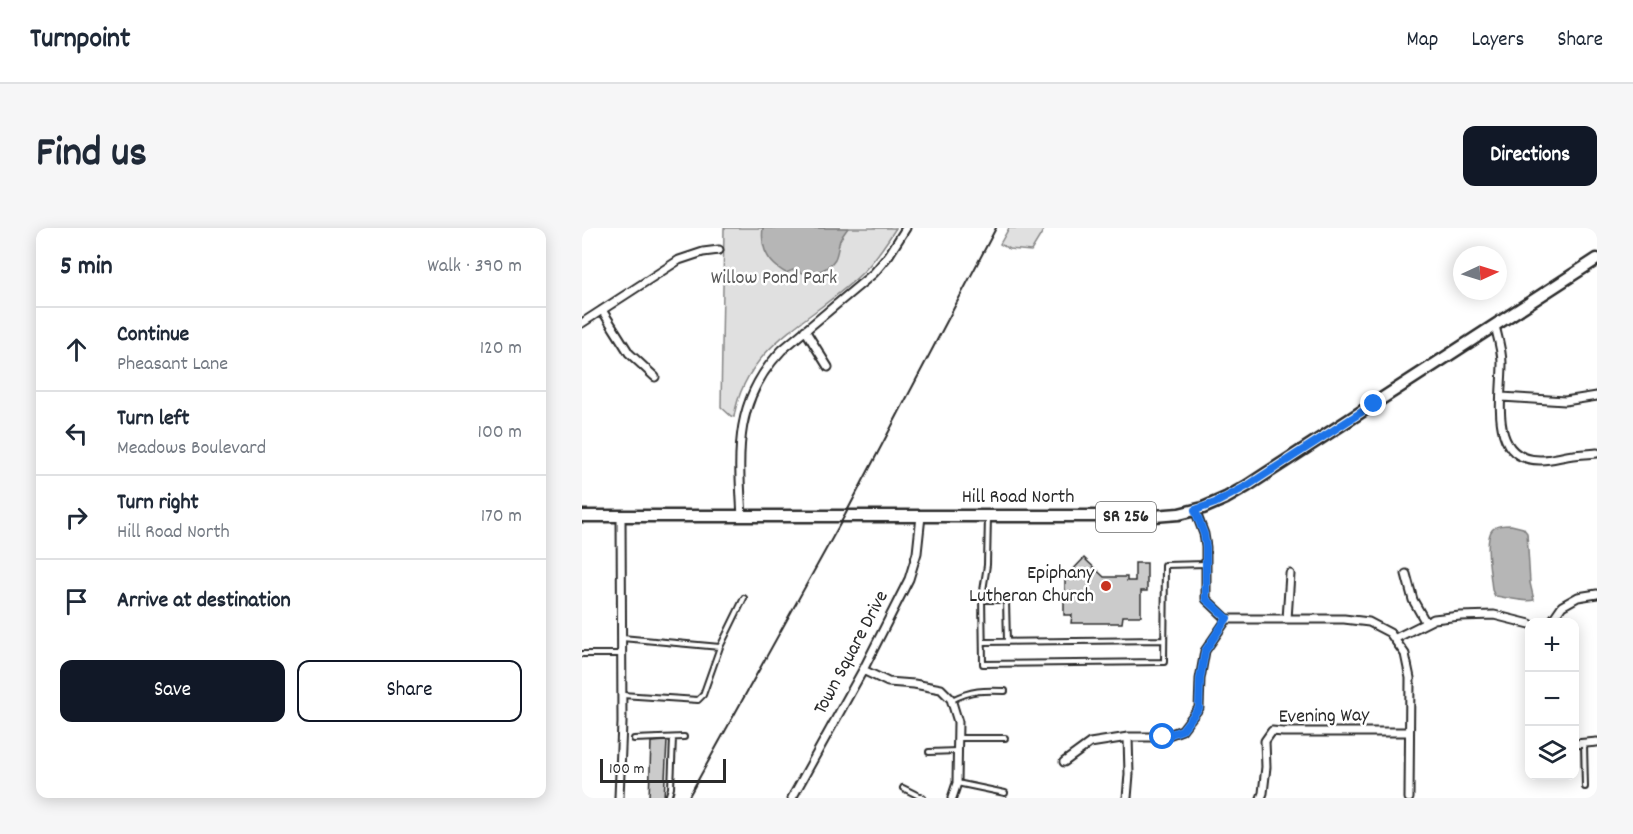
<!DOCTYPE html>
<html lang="en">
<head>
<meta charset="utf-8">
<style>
	:root { --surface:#fff; --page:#f6f6f7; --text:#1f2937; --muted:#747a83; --line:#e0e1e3; --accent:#111827 }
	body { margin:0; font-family:Dekko,sans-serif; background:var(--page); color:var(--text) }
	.controls { position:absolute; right:18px; bottom:18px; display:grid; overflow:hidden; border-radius:12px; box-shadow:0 3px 15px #0003 }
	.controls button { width:54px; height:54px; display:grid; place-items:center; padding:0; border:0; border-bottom:2px solid var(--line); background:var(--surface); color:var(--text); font:30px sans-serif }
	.compass { position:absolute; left:871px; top:18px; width:54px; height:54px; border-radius:50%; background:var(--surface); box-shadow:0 3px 15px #0003; rotate:86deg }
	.scale { position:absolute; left:18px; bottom:15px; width:126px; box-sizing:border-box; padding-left:6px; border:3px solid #2b2b2b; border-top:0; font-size:16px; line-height:21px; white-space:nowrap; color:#2b2b2b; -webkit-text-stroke:4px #fff; paint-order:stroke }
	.stop { position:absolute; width:18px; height:18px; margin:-14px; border:4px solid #1a73e8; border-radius:50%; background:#fff }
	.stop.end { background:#1a73e8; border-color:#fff; box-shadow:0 2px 6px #0008 }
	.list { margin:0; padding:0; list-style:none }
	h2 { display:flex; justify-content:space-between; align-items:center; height:78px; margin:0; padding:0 24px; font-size:26px }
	h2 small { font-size:20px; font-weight:400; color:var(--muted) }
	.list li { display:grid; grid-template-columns:39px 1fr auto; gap:18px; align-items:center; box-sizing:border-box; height:84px; padding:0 24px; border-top:2px solid var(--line) }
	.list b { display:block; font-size:22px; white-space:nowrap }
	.list p { margin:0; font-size:20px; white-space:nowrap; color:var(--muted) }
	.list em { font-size:20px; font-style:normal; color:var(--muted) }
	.actions { display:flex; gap:12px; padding:18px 24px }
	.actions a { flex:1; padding:14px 0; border:2px solid var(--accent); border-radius:12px; text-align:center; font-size:21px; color:var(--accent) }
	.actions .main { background:var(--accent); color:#fff }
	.icon { flex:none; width:33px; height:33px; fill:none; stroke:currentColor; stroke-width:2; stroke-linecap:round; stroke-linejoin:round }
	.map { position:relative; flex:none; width:1015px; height:570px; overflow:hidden; border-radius:12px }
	header { display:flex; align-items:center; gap:36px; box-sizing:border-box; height:84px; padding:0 30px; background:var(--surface); border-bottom:2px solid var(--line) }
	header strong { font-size:28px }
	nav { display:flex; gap:33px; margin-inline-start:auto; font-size:21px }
	.intro { display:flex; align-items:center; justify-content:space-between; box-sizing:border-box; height:144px; padding:0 36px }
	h1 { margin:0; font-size:42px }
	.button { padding:15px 27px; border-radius:12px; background:var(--accent); color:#fff; font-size:21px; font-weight:700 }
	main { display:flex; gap:36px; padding:0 36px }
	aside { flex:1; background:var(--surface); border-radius:12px; box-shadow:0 3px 15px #0003 }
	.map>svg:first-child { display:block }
	.green { fill:#e0e0e0; stroke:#868686; stroke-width:1.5 }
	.water { fill:#b6b6b6; stroke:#7e7e7e; stroke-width:1.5 }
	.building { fill:#cbcbcb; stroke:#2b2b2b; stroke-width:1.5 }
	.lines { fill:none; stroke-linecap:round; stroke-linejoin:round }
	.lane-casing { stroke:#2b2b2b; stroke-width:8 }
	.street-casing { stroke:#2b2b2b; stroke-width:11 }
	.primary-casing { stroke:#2b2b2b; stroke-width:15 }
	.lane { stroke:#fff; stroke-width:4 }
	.street { stroke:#fff; stroke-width:7 }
	.primary { stroke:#fff; stroke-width:10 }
	.rail { stroke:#2b2b2b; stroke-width:2 }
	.route { stroke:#1a73e8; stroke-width:8 }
	.poi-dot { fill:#c8321e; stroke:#fff; stroke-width:2 }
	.labels { text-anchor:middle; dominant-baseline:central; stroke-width:5; stroke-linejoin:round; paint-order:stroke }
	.shield { fill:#fff; stroke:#6b6b6b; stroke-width:1.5 }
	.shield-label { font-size:18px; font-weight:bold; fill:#2b2b2b }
	.park-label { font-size:20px; fill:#585858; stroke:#fff }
	.street-label { font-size:20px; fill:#2b2b2b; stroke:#fff }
	.poi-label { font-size:20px; fill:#2b2b2b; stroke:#fff; text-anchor:end }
</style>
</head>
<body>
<header>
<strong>Turnpoint</strong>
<nav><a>Map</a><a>Layers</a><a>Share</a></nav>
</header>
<div class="intro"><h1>Find us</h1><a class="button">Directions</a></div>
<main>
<aside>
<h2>5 min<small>Walk · 390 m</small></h2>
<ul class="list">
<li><svg class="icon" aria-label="ahead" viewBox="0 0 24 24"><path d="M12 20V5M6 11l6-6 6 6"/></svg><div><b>Continue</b><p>Pheasant Lane</p></div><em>120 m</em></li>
<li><svg class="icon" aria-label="left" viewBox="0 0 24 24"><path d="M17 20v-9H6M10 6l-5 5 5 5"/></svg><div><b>Turn left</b><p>Meadows Boulevard</p></div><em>100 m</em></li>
<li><svg class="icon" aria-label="right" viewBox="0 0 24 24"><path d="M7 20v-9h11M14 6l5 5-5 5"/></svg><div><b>Turn right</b><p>Hill Road North</p></div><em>170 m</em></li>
<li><svg class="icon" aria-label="arrive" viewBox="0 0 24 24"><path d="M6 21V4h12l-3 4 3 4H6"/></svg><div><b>Arrive at destination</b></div></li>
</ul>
<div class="actions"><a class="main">Save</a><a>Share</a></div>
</aside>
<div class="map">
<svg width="1015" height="570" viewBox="0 0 1015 570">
	<rect width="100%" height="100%" fill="#fff"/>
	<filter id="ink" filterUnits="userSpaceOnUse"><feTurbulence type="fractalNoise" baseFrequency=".0167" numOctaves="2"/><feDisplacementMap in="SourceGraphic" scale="12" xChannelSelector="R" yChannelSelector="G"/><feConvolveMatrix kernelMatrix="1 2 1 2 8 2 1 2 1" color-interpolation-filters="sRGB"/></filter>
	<g filter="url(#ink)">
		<!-- green -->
		<path class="green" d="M142 0H314C305 14 295 29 284 41 238 90 164 113 152 189L149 188 139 179Z
			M427 0H463L449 23 427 21 418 16Z"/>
		<!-- water -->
		<path class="water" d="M181 0H266C263 4 260 8 258 12 256 18 256 25 253 31 244 45 226 49 211 42L204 45C186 35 178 21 181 0Z
			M929 297 941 300 945 305 948 355 952 372C942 375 925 369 913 368L910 362C909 349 902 311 910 302 914 297 922 297 929 297Z"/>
		<!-- building -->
		<path class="building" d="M502 330 522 349H545V353H553V335H565V363H559V388H541L540 395H489L490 387H482V373H490V364H483V350Z
			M85 513 82 570H67L69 514Z"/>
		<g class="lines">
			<defs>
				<path id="lane" d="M406 288 405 337 400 369 401 436 582 434 583 337 624 336
					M400 372H424L425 414
					M40 410 138 419 162 370
					M401 414 582 412
					M0 426H39
					M40 467 116 472 121 467 138 419
					M370 472C389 462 402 462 423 463
					M376 510H423
					M52 511 102 509
					M1002 516 1003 559
					M347 524 375 523
					M375 555 423 565
					M321 560 341 570
					M86 570 89 560 91 510"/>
				<path id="street" d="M20 82 47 125 73 149
					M0 95 97 32 121 24 137 22
					M913 98C916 110 920 123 920 135 920 170 906 233 959 232 970 232 981 228 992 227 999 226 1007 226 1015 225
					M223 102 246 139
					M920 169 983 173 1015 168
					M613 282 622 306 624 319V371L645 391H762L787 394 808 405 823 426 828 450 827 570
					M160 289C156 223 152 172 200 122L292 45 307 27 324 0
					M824 346 831 372 844 395
					M705 391 708 346
					M969 394 980 378 996 369 1015 366
					M812 411 852 391 878 388 912 387 948 396
					M281 442 306 454 332 456 359 461 369 471 376 494 375 555 370 570
					M993 516 1015 514
					M482 534 508 515 546 509H581L600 502 617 480 618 451 623 423 645 391
					M37 570 40 495 39 288
					M210 570 281 442 327 351 335 325 339 288
					M545 570 547 546 546 509
					M679 570 681 565 684 539 683 513 690 503 701 504H827"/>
				<path id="primary" d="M0 288H572L597 286 621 280 644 270 665 258 1015 31"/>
			</defs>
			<!-- lane casing -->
			<use href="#lane" class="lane-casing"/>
			<!-- street casing -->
			<use href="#street" class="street-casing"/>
			<!-- primary casing -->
			<use href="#primary" class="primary-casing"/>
			<!-- lane -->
			<use href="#lane" class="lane"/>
			<!-- street -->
			<use href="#street" class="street"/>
			<!-- primary -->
			<use href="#primary" class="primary"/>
			<!-- rail -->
			<path class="rail" d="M106 570 263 287 414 0"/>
		</g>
	</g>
	<g class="lines" filter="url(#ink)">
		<!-- route -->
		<path class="route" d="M581 509 600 502 617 480 618 451 623 423 645 390 624 371V319L622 306 613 282 633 275 665 258 792 176"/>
	</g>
	<!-- markers -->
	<circle class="poi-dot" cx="524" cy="358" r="6"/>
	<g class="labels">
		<!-- shield labels -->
		<rect class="shield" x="514" y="274" width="60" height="30" rx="4.5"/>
		<g class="shield-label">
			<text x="544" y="289">SR 256</text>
		</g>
		<!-- park labels -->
		<g class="park-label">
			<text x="192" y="51">Willow Pond Park</text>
		</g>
		<!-- street labels -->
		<g class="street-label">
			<text x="436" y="270">Hill Road North</text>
			<text transform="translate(270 425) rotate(-62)">Town Square Drive</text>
			<text transform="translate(742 489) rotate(-1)">Evening Way</text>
		</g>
		<!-- poi labels -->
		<g class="poi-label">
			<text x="512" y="346">Epiphany<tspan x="512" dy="23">Lutheran Church</tspan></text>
		</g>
	</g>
</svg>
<div class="controls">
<button>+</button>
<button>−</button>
<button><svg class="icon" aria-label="layers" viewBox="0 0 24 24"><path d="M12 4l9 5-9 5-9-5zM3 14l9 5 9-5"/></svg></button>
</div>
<svg class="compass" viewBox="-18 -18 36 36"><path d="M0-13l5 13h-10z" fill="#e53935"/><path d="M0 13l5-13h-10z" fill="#747a83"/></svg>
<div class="scale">100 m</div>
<div class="stop" style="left:581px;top:509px"></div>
<div class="stop end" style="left:792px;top:176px"></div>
</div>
</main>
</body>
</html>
